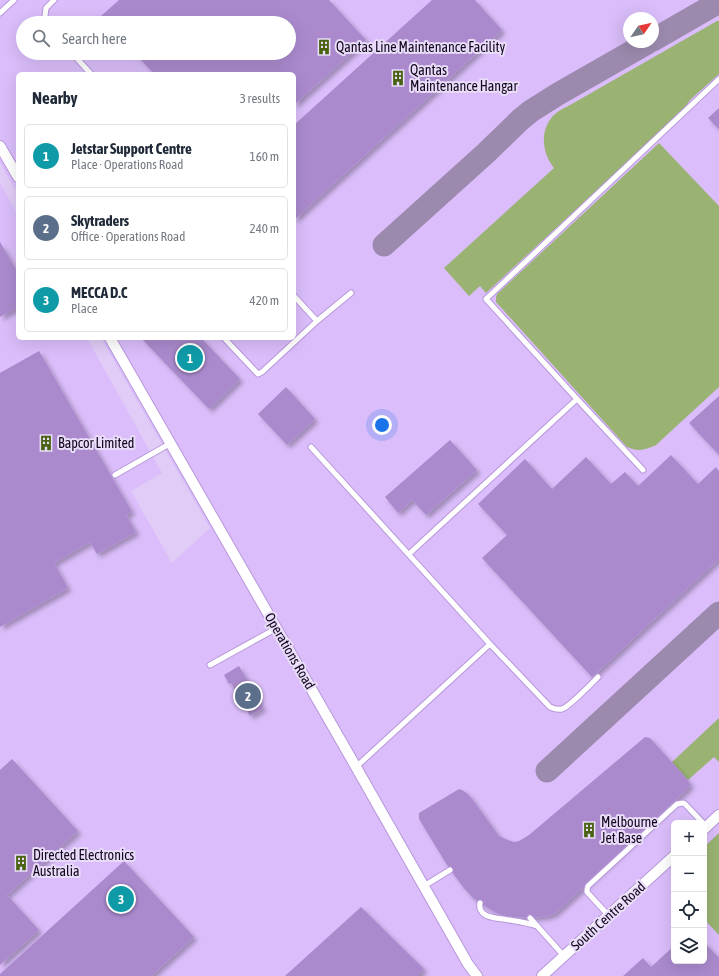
<!DOCTYPE html>
<html lang="en">
<head>
<meta charset="utf-8">
<style>
	:root { --surface:#fff; --page:#f6f6f7; --text:#1f2937; --muted:#747a83; --line:#e0e1e3; --accent:#0b8043 }
	body { margin:0; font-family:"Asap Condensed",sans-serif; background:var(--page); color:var(--text) }
	.controls { position:absolute; right:12px; bottom:12px; display:grid; overflow:hidden; border-radius:6px; box-shadow:0 4px 16px #0002 }
	.controls button { width:36px; height:36px; display:grid; place-items:center; padding:0; border:0; border-bottom:1px solid var(--line); background:var(--surface); color:var(--text); font:20px sans-serif }
	.compass { position:absolute; left:623px; top:12px; width:36px; height:36px; border-radius:50%; background:var(--surface); box-shadow:0 4px 16px #0002; rotate:56deg }
	.you { position:absolute; left:382px; top:425px; width:14px; height:14px; margin:-10px; border:3px solid #fff; border-radius:50%; background:#1a73e8; box-shadow:0 0 0 6px #1a73e833 }
	.badge { display:grid; place-items:center; width:26px; height:26px; border-radius:50%; background:var(--accent); color:#fff; font-size:13px; font-weight:700 }
	.pin { position:absolute; translate:-50% -50%; border:2px solid #fff; box-shadow:0 1px 4px #0006 }
	.list { margin:0; padding:0; list-style:none }
	h2 { display:flex; justify-content:space-between; align-items:center; height:52px; margin:0; padding:0 16px; font-size:17px }
	h2 small { font-size:13px; font-weight:400; color:var(--muted) }
	.list li { display:grid; grid-template-columns:26px 1fr auto; gap:12px; align-items:center; box-sizing:border-box; height:64px; margin:0 8px 8px; padding:0 8px; border:1px solid var(--line); border-radius:6px }
	.list b { display:block; font-size:15px; white-space:nowrap }
	.list p { margin:0; font-size:13px; white-space:nowrap; color:var(--muted) }
	.list em { font-size:13px; font-style:normal; color:var(--muted) }
	.icon { flex:none; width:22px; height:22px; fill:none; stroke:currentColor; stroke-width:2; stroke-linecap:round; stroke-linejoin:round }
	.map { position:relative; flex:none; width:719px; height:976px; overflow:hidden }
	.search { position:absolute; background:var(--surface); box-shadow:0 4px 16px #0002; left:16px; top:16px; width:280px; height:44px; display:flex; align-items:center; gap:10px; box-sizing:border-box; padding:0 14px; border-radius:22px; color:var(--muted); font-size:15px }
	.panel { position:absolute; background:var(--surface); box-shadow:0 4px 16px #0002; left:16px; top:72px; width:280px; height:268px; border-radius:6px }
	.map>svg:first-child { display:block }
	.built { fill:#dabdfa; fill-rule:evenodd }
	.green { fill:#9ab372 }
	.lines { fill:none; stroke-linecap:round; stroke-linejoin:round }
	.taxiway { stroke:#9c8aae; stroke-width:23 }
	.building { fill:#aa8acd; filter:url(#shadow) }
	.service-casing { stroke:#b797da; stroke-width:7 }
	.minor-casing { stroke:#b797da; stroke-width:12 }
	.service { stroke:#fff; stroke-width:5 }
	.minor { stroke:#fff; stroke-width:10 }
	.labels { text-anchor:middle; dominant-baseline:central; stroke-width:4; stroke-linejoin:round; paint-order:stroke }
	.poi-label { font-size:14px; fill:#12061d; stroke:#e9ddf9; text-anchor:start }
	.street-label { font-size:14px; fill:#12061d; stroke:#e9ddf9 }
</style>
</head>
<body>
<div class="map">
<svg width="719" height="976" viewBox="0 0 719 976">
	<defs>
		<filter id="shadow"><feDropShadow dx="3.5" dy="3.5" stdDeviation="2" flood-color="#0004"/></filter>
	</defs>
	<rect width="100%" height="100%" fill="#e0ccf6"/>
	<!-- built -->
	<path class="built" d="M0 0H719V976H0V183L18 215V338H87L162 473 131 491 172 563 210 528 101 338H294V74H18V194L0 163ZM629 18H653V42H629ZM23 23H289V53H23ZM674 823H704V961H674Z"/>
	<!-- green -->
	<path class="green" d="M717 21H719V74L691 99 681 112 486 293 480 286 469 296 444 268 554 168C543 154 539 133 552 117 556 112 564 108 570 105Z
		M659 143 719 206V387L656 445C645 450 639 452 627 447L496 302V297L497 294Z
		M719 718V762L714 757 688 780 672 762Z
		M719 833V935L704 919V847Z"/>
	<g class="lines">
		<!-- taxiway -->
		<path class="taxiway" d="M653 40 719 2
			M384 245 486 153 520 120 531 111 558 94 649 42
			M547 771 719 613"/>
	</g>
	<!-- building -->
	<path class="building" d="M119 0H329L366 40 294 105V74H154L135 53H289V23H107L101 16Z
		M432 0H475L502 30 294 220V125Z
		M719 108V129L708 118Z
		M0 242 18 273V307L0 317Z
		M141 338H201L240 379 209 409Z
		M39 351 132 512 126 515 136 532 97 554 90 542 54 563 68 588 0 627V373Z
		M286 387 315 419 287 445 258 414Z
		M719 396V455L689 423Z
		M450 440 477 470 426 515 412 500 398 513 385 497Z
		M671 455 698 484 716 467 719 471V559L592 677 482 558 507 535 478 504 525 459 552 489 586 457 611 484 625 472 638 486Z
		M239 666 263 708 250 716 231 683 229 684 224 675Z
		M645 737 650 738 687 779 690 784 689 787 606 866 564 905 555 913 548 916 532 918 514 917 504 916 495 912 480 903 473 898 463 887 447 865 419 819V813L459 789 462 790 468 794 473 800 499 836 508 840 514 842 519 841 529 835Z
		M12 759 78 831 7 895 39 930 0 965V770Z
		M124 861 194 937 151 976H0V974Z
		M361 907 424 969 417 976H285Z
		M704 942 719 958V976H623L643 958 651 967 674 946V961H704Z"/>
	<g class="lines">
		<defs>
			<path id="service" d="M0 13 14 0
				M47 23 45 16 46 8 54 0
				M72 53 91 74
				M294 296 317 321
				M224 338 258 374 262 372 317 321 351 293
				M311 447 490 644 550 707C554 709 557 710 562 709 570 706 591 684 598 677
				M643 470 577 399 486 299 719 79
				M115 475 171 443
				M409 554 577 399
				M210 665 277 628
				M356 767 490 644
				M424 886 450 870
				M480 903C479 908 480 911 484 914 489 918 497 918 503 919 514 921 526 922 537 926
				M609 916 587 892V890L588 886 677 804 683 803 685 804 703 823
				M530 918 564 956"/>
			<path id="minor" d="M0 146 18 177
				M110 338 356 767 468 964 477 976
				M704 829 719 815
				M542 976 674 856"/>
		</defs>
		<!-- service casing -->
		<use href="#service" class="service-casing"/>
		<!-- minor casing -->
		<use href="#minor" class="minor-casing"/>
		<!-- service -->
		<use href="#service" class="service"/>
		<!-- minor -->
		<use href="#minor" class="minor"/>
	</g>
	<!-- icons -->
	<defs>
		<symbol id="building-bare" viewBox="-9 -9 18 18"><path d="M-4-6H4V6H1V3H-1V6H-4ZM-2.5-4.3h1.7v1.8h-1.7ZM.8-4.3h1.7v1.8H.8ZM-2.5-1h1.7V.8h-1.7ZM.8-1h1.7V.8H.8Z" fill="#4a6312" stroke="#e9ddf9" stroke-width="2.5" paint-order="stroke"/></symbol>
	</defs>
	<g fill-rule="evenodd">
		<use href="#building-bare" x="313" y="36" width="22" height="22"/>
		<use href="#building-bare" x="387" y="67" width="22" height="22"/>
		<use href="#building-bare" x="35" y="432" width="22" height="22"/>
		<use href="#building-bare" x="578" y="819" width="22" height="22"/>
		<use href="#building-bare" x="10" y="852" width="22" height="22"/>
	</g>
	<g class="labels">
		<!-- poi labels -->
		<g class="poi-label">
			<text x="336" y="47">Qantas Line Maintenance Facility</text>
			<text x="410" y="70">Qantas<tspan x="410" dy="16">Maintenance Hangar</tspan></text>
			<text x="58" y="443">Bapcor Limited</text>
			<text x="601" y="822">Melbourne<tspan x="601" dy="16">Jet Base</tspan></text>
			<text x="33" y="855">Directed Electronics<tspan x="33" dy="16">Australia</tspan></text>
		</g>
		<!-- street labels -->
		<g class="street-label">
			<text transform="translate(290 651) rotate(60)">Operations Road</text>
			<text transform="translate(608 916) rotate(-42)">South Centre Road</text>
		</g>
	</g>
</svg>
<div class="controls">
<button>+</button>
<button>−</button>
<button><svg class="icon" aria-label="locate" viewBox="0 0 24 24"><circle cx="12" cy="12" r="6"/><path d="M12 2v4M12 18v4M2 12h4M18 12h4"/></svg></button>
<button><svg class="icon" aria-label="layers" viewBox="0 0 24 24"><path d="M12 4l9 5-9 5-9-5zM3 14l9 5 9-5"/></svg></button>
</div>
<svg class="compass" viewBox="-18 -18 36 36"><path d="M0-13l5 13h-10z" fill="#e53935"/><path d="M0 13l5-13h-10z" fill="#747a83"/></svg>
<div class="you"></div>
<div class="pin badge" style="left:190px;top:358px;background:#0f9aa8">1</div>
<div class="pin badge" style="left:248px;top:696px;background:#5c6f8a">2</div>
<div class="pin badge" style="left:121px;top:899px;background:#0f9aa8">3</div>
<div class="search"><svg class="icon" aria-label="search" viewBox="0 0 24 24"><circle cx="10" cy="10" r="6"/><path d="M15 15l6 6"/></svg>Search here</div>
<section class="panel">
<h2>Nearby<small>3 results</small></h2>
<ul class="list">
<li><span class="badge" style="background:#0f9aa8">1</span><div><b>Jetstar Support Centre</b><p>Place · Operations Road</p></div><em>160 m</em></li>
<li><span class="badge" style="background:#5c6f8a">2</span><div><b>Skytraders</b><p>Office · Operations Road</p></div><em>240 m</em></li>
<li><span class="badge" style="background:#0f9aa8">3</span><div><b>MECCA D.C</b><p>Place</p></div><em>420 m</em></li>
</ul>
</section>
</div>
</body>
</html>
